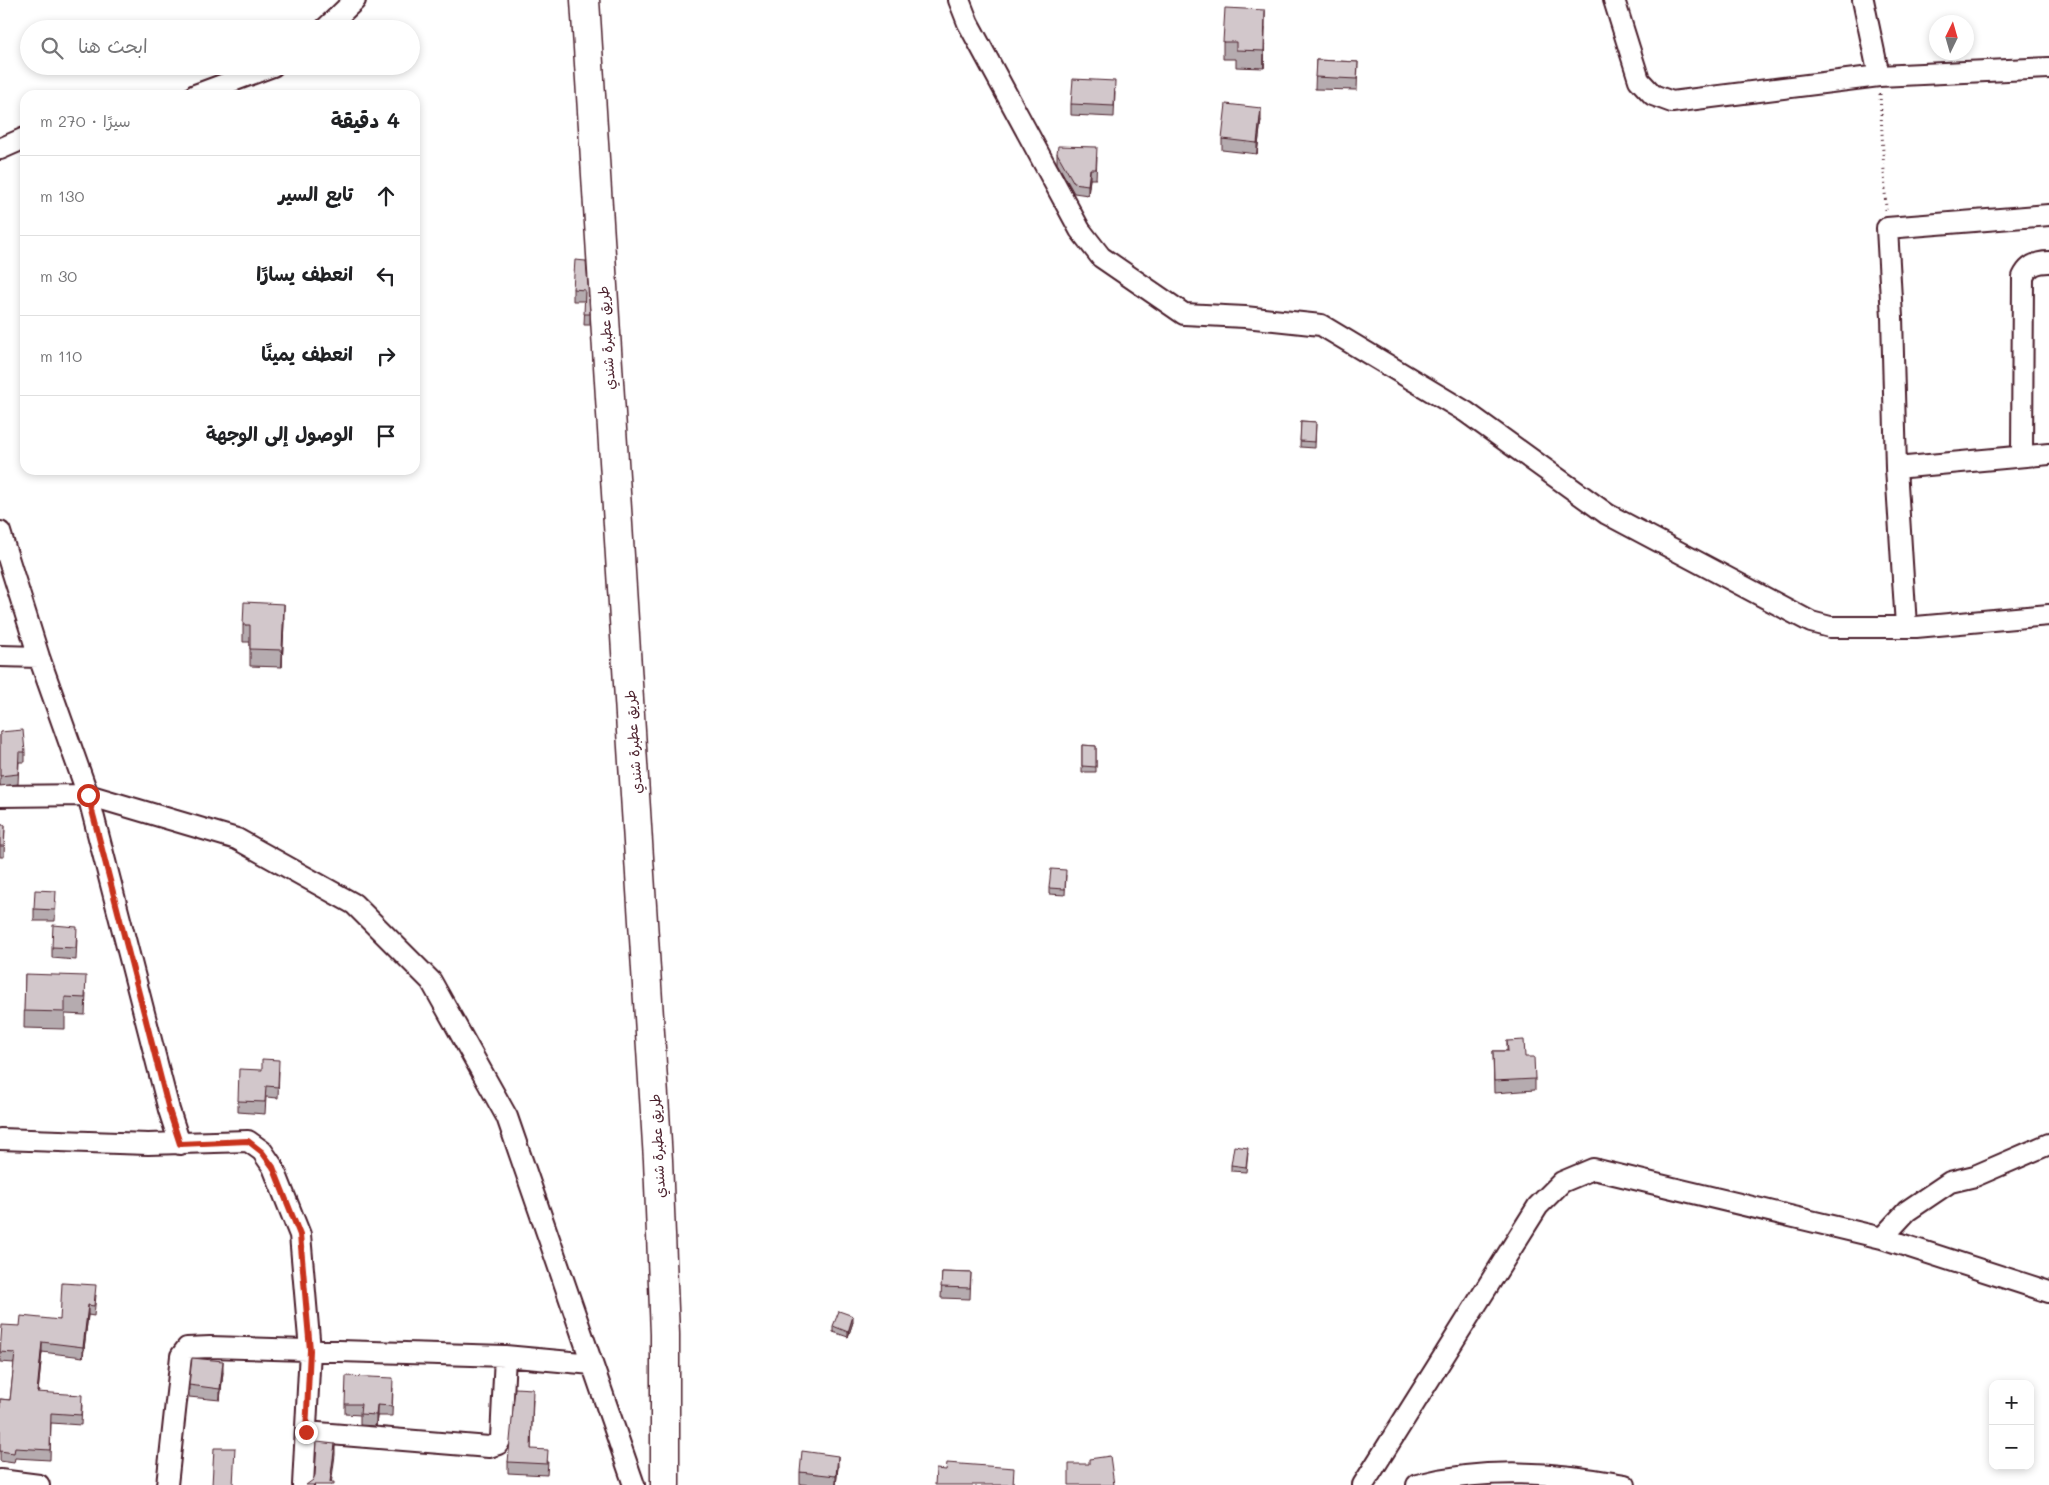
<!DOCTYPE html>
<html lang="ar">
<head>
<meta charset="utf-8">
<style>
	:root { --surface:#fff; --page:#f2f2f2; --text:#202124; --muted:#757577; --line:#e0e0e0 }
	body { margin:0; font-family:Mali,"Playpen Sans Arabic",sans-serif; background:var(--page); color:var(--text); direction:rtl }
	.controls { position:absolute; right:15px; bottom:15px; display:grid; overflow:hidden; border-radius:10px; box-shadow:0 2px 8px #0003 }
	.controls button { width:45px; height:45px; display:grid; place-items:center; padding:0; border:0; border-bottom:1px solid var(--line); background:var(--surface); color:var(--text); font:25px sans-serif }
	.compass { position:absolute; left:1929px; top:15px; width:45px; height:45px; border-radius:50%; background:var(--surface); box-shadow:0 2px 8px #0003; rotate:5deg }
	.stop { position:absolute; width:15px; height:15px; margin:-11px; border:4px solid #c8321e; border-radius:50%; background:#fff }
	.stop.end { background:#c8321e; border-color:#fff; box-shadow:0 1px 5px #0008 }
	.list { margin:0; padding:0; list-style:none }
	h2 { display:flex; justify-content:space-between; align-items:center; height:65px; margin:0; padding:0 20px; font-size:21px }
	h2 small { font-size:16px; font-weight:400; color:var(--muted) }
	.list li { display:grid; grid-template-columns:32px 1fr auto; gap:15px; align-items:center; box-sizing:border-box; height:80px; padding:0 20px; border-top:1px solid var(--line) }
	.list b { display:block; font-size:19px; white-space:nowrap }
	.list em { font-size:16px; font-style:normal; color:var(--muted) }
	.icon { flex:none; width:28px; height:28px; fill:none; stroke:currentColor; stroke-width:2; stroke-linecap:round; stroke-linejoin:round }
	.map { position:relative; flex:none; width:2049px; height:1485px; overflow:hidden; direction:ltr }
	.search { position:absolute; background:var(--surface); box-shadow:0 2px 8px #0003; left:20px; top:20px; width:400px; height:55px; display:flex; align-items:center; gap:12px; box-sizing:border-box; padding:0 18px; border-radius:28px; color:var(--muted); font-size:19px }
	.panel { position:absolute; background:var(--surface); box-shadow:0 2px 8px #0003; left:20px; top:90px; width:400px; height:385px; border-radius:15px; direction:rtl }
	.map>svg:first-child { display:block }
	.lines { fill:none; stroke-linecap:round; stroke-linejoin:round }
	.minor-casing { stroke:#4a1f2b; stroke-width:24 }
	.highway-casing { stroke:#4a1f2b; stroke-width:31 }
	.path { stroke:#4a1f2b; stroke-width:3; stroke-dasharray:1 4; stroke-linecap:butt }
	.minor { stroke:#fff; stroke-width:20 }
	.highway { stroke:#fff; stroke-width:28 }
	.wall { fill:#b5abaf; stroke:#4a1f2b }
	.shaded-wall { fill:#938b8e; stroke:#4a1f2b }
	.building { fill:#d2c7cb; stroke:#4a1f2b }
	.route { stroke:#c8321e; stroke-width:6 }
	.labels { text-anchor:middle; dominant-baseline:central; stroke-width:4; stroke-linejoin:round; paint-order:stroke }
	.street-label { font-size:14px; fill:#4a1f2b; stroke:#fff }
</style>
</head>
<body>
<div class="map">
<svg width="2049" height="1485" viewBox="0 0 2049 1485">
	<rect width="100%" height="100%" fill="#fff"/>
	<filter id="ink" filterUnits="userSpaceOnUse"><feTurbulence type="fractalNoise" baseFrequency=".02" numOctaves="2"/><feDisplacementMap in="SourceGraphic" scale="10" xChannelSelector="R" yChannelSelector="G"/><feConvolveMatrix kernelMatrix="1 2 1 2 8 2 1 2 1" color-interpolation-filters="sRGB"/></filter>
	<g filter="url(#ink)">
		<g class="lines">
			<defs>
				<path id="minor" d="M959 0 968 23 1080 230 1101 257 1184 314 1245 317 1321 325 1466 412 1607 514 1811 622 1830 627H1916L2049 615
					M1614 0 1639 80 1653 95 1672 102 1879 76 2049 68
					M1863 0 1879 76
					M325 29 355 0
					M195 95 273 66
					M0 149 25 138
					M2022 455 2023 277C2028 266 2036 262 2049 262
					M1896 468 2049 454
					M0 532 39 657 88 795 169 1110 180 1144
					M1906 626 1896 468 1892 317 1887 228 2049 215
					M0 656 39 657
					M0 796 88 795 237 839 354 904 431 981 507 1117 634 1485
					M0 1139 148 1144 248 1141 262 1151 273 1167 300 1235 310 1350 303 1485
					M1882 1238 1907 1211 1950 1182 1975 1176 2049 1144
					M306 1432 489 1447 498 1444 501 1438 505 1356
					M0 1480 39 1485
					M167 1485 181 1356 187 1348 210 1347 505 1356 592 1364
					M1363 1485 1538 1206 1562 1182 1593 1169 1882 1238 2049 1292
					M1417 1485C1485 1467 1556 1472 1625 1485"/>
				<path id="highway" d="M585 0 658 1160 665 1334V1485"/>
			</defs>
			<!-- minor casing -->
			<use href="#minor" class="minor-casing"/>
			<!-- highway casing -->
			<use href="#highway" class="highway-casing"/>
			<!-- path -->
			<path class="path" d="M1880 94 1886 210"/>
			<!-- minor -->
			<use href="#minor" class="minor"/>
			<!-- highway -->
			<use href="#highway" class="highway"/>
		</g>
		<!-- wall -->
		<path class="wall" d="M1265 27 1264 68 1236 67V59H1223V42Z
			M1316 60 1358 62 1357 90 1315 89Z
			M1115 92 1114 117 1071 115V104Z
			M1261 120 1257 154 1222 150V139Z
			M1057 153 1097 157 1096 179H1090L1088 195 1074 193 1057 163Z
			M586 261 590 314V325H584L585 301H573V289Z
			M1301 421 1316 422 1315 448 1300 447Z
			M284 621 282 667 250 666V642H243V625Z
			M0 732 25 752V762H19L18 784 0 786Z
			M1082 745 1096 746V772H1082Z
			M0 825H5L4 857H0Z
			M1066 875 1065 895 1049 894V888Z
			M56 902 55 921H34V909Z
			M77 938 76 960 52 958V947Z
			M25 974 86 993 85 1015 65 1014V1029L24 1028Z
			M1507 1041 1525 1057 1535 1079V1090L1494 1093 1493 1051H1507Z
			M279 1071 278 1098 266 1097 265 1114 238 1112V1101Z
			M1248 1153 1246 1172 1231 1171V1165Z
			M942 1272 971 1273 970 1299 941 1298Z
			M96 1295 94 1316 88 1315 83 1357 42 1352 38 1392 82 1405 81 1425 51 1423 50 1460 15 1458 14 1463 0 1461V1399L10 1400 14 1363 0 1362V1349L20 1326 60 1320Z
			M853 1322 848 1337 833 1332V1326Z
			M223 1372 220 1400 189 1397V1385Z
			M393 1388 392 1416H377L376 1426 360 1425V1415L345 1414V1404Z
			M533 1400 531 1449 548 1461 547 1475 508 1473V1462Z
			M838 1467 836 1485H812L800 1484V1472Z"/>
		<!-- shaded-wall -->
		<path class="shaded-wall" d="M1265 10V27L1264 68V51Z
			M1261 108V120L1257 154V143Z
			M1090 169V179L1088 195V185Z
			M284 604V621L282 667V650Z
			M88 1305V1315L83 1357V1347Z
			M853 1316V1322L848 1337V1332Z
			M42 1342V1352L37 1402V1392Z
			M223 1361V1372L220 1400V1389Z
			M377 1405V1416L376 1426V1415Z
			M335 1444V1455L331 1485H330Z
			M838 1456V1467L836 1485V1476Z"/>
		<!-- building -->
		<path class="building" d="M1225 8 1265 10 1264 51 1236 50V42H1223Z
			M1316 60 1358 62 1357 79 1315 77Z
			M1073 79 1115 81 1114 106 1071 104Z
			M1226 104 1261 108 1257 143 1222 139Z
			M1058 146 1097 147 1096 169H1090L1088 185 1074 183 1057 153Z
			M575 260 586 261 590 314H584L585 290 573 289Z
			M1301 421 1316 422 1315 442 1300 441Z
			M244 602 284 604 282 650 250 649V625H243Z
			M23 730 25 752H19L18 774 0 776V732Z
			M1082 745 1096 746V767L1082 766Z
			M0 825H5L4 846H0Z
			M1051 869 1066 870 1065 889 1049 888Z
			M35 890 56 891 55 910 34 909Z
			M53 925 77 927 76 948 52 947Z
			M25 974 86 976 85 998 65 997V1012L24 1011Z
			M1524 1040 1525 1057H1534L1535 1079 1494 1081 1493 1051H1508L1507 1041Z
			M262 1059 279 1060 278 1087 266 1086 265 1102 238 1101 239 1069 262 1070Z
			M1234 1146 1248 1148 1246 1167 1231 1165Z
			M942 1272 971 1273 970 1288 941 1287Z
			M62 1283 96 1285 94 1306 88 1305 83 1347 42 1342 37 1392 82 1395 81 1415 51 1413 50 1450 15 1448 14 1453 0 1451V1399L10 1400 15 1353 0 1352 2 1325 20 1326 21 1316 60 1320Z
			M839 1311 853 1316 848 1332 833 1326Z
			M192 1358 223 1361 220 1389 189 1385Z
			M346 1376 393 1378 392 1406 377 1405 376 1415 360 1414 361 1404H345Z
			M515 1388 533 1389 531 1449 548 1450 547 1464 508 1462Z
			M317 1442 335 1444 330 1482H334V1485H306L313 1480 315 1475Z
			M214 1448H235L233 1485H212Z
			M802 1451 838 1456 836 1476 800 1472Z
			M1110 1456 1114 1485H1069V1464H1089V1459Z
			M947 1463 1014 1468 1013 1485H935L936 1469 946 1470Z"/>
	</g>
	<g class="lines" filter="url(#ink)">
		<!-- route -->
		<path class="route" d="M88 795 169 1110 180 1144 248 1141 262 1152 273 1167 300 1235 310 1350 306 1432"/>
	</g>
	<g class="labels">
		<!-- street labels -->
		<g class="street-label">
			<text transform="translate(606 338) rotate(-94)">طريق عطبرة شندي</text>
			<text transform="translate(633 742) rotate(-94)">طريق عطبرة شندي</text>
			<text transform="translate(657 1146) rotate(-93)">طريق عطبرة شندي</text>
		</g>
	</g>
</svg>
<div class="controls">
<button>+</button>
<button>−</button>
</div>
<svg class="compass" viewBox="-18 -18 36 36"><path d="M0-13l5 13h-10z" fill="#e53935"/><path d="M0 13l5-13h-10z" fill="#757577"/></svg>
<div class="stop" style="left:88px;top:795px"></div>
<div class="stop end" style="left:306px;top:1432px"></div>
<div class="search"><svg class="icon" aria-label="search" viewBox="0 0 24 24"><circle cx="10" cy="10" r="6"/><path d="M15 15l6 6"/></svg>ابحث هنا</div>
<section class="panel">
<h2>4 دقيقة<small>سيرًا · 270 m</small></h2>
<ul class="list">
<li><svg class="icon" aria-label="ahead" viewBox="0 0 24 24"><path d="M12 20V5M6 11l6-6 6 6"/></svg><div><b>تابع السير</b></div><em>130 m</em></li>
<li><svg class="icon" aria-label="left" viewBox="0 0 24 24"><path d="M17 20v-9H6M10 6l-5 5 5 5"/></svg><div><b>انعطف يسارًا</b></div><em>30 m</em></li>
<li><svg class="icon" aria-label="right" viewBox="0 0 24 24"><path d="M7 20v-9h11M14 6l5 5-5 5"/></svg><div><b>انعطف يمينًا</b></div><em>110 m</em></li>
<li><svg class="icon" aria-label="arrive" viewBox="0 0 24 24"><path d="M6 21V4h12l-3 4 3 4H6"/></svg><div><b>الوصول إلى الوجهة</b></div></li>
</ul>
</section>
</div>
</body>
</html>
